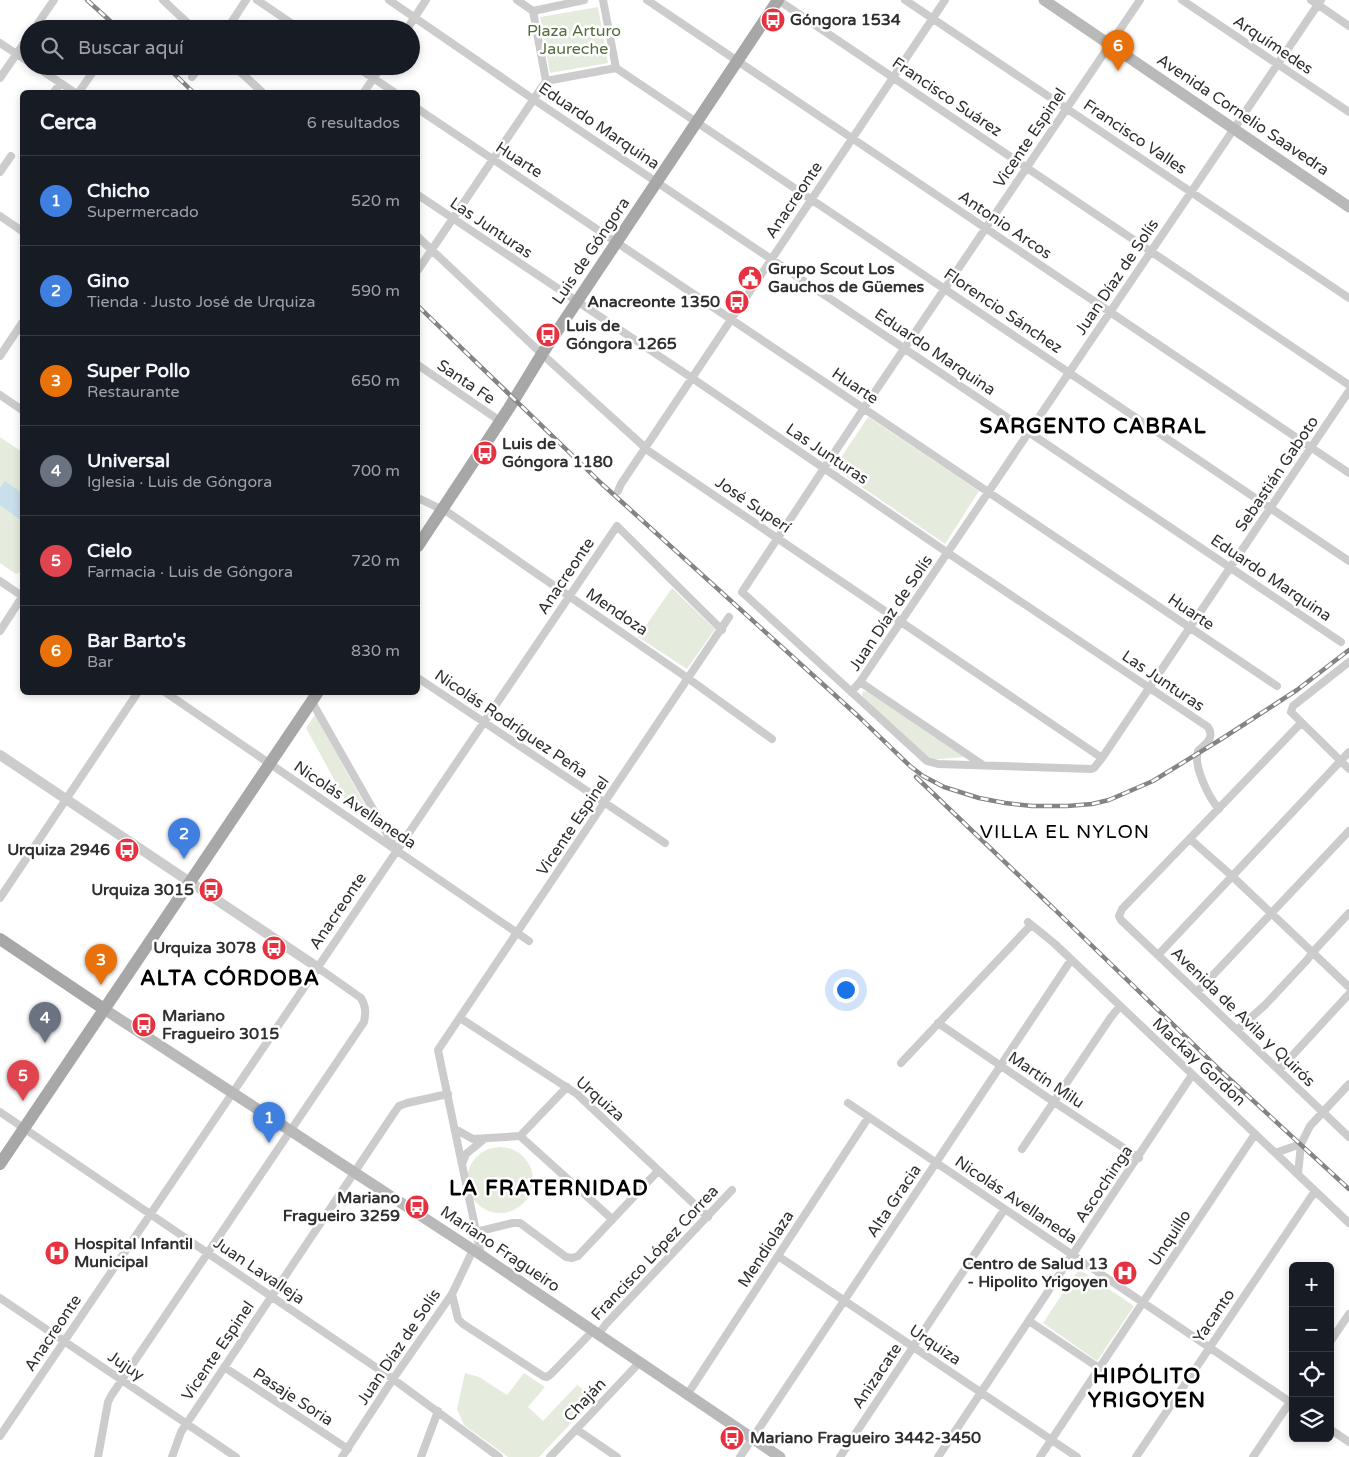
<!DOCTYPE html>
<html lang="es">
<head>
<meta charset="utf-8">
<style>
	:root { --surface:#171b24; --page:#20242c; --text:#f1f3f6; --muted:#9ea1a6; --line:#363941; --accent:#8c9099 }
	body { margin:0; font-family:"Varela Round",sans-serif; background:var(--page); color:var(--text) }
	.controls { position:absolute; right:15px; bottom:15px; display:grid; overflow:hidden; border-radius:8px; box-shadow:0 2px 8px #0003 }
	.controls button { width:45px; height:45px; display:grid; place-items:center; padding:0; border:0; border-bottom:1px solid var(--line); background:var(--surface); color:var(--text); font:25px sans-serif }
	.you { position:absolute; left:845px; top:989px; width:18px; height:18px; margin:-12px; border:4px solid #fff; border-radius:50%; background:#1a73e8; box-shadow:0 0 0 8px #1a73e833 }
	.badge { display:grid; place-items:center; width:32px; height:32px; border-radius:50%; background:var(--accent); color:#fff; font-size:16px; font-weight:700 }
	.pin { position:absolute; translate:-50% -41px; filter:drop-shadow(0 1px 2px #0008) }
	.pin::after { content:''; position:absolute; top:26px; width:18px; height:15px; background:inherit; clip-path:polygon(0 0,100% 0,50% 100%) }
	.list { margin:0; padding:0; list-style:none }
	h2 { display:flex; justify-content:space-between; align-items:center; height:65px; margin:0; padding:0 20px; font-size:21px }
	h2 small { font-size:16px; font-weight:400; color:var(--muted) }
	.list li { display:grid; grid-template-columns:32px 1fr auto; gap:15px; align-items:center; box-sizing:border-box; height:90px; padding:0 20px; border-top:1px solid var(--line) }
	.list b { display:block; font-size:19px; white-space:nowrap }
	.list p { margin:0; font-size:16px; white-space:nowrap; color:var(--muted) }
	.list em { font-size:16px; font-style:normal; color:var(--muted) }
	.icon { flex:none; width:28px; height:28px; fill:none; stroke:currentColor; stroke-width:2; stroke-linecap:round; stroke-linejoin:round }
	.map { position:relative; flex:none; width:1349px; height:1457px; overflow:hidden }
	.search { position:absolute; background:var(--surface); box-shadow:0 2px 8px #0003; left:20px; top:20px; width:400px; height:55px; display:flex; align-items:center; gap:12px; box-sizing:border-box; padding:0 18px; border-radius:28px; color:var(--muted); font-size:19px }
	.panel { position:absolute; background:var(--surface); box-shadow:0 2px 8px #0003; left:20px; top:90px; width:400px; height:605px; border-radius:8px }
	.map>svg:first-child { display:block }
	.green { fill:#e6ecdd }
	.water { fill:#c9dfec }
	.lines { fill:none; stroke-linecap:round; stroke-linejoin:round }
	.minor { stroke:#ccc; stroke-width:8 }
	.tertiary { stroke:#ccc; stroke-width:10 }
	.secondary { stroke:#b9b9b9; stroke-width:11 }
	.primary { stroke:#a7a7a7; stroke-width:12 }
	.rail-casing { stroke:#848484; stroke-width:4.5 }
	.rail { stroke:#fff; stroke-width:2.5; stroke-dasharray:8; stroke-linecap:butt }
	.labels { text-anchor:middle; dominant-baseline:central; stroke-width:5; stroke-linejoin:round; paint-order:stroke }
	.poi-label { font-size:16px; font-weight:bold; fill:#2f2f2f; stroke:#fff; text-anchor:start }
	.park-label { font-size:16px; fill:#536c3c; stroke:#fff }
	.street-label { font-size:16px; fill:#2f2f2f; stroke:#fff }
	.quarter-label { font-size:19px; letter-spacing:1px; fill:#000; stroke:#fff }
	.district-label { font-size:21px; font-weight:bold; letter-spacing:1px; fill:#000; stroke:#fff }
</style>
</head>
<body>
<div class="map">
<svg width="1349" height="1457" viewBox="0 0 1349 1457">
	<rect width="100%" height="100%" fill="#fff"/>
	<!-- green -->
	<path class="green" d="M598 7 608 63 550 73 540 17Z
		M868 417 979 491 945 544 834 468Z
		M0 437 22 452V571L16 574 0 563Z
		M672 588 715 629 687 669 638 637Z
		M863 691 868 692 966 757 927 760 862 696Z
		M315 715 375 823 347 803 306 728Z
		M467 1180a33 33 0 1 1 66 0a33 33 0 1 1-66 0Z
		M1079 1269 1134 1306 1097 1361 1043 1323Z
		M465 1373 479 1377 507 1395 524 1373 545 1387 528 1407 543 1421 577 1385 595 1398 539 1457H508L464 1425 457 1409Z"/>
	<!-- water -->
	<path class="water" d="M5 481 22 493V521L0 505V488Z"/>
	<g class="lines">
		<!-- minor -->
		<path class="minor" d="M163 0 194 29
			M257 0 300 29
			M389 0 533 99 1341 642
			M517 0 533 11 546 81
			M603 0 616 68
			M647 0 1349 473
			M778 0 1349 385
			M905 0 1349 298
			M1140 0 864 408 742 592 927 761 938 764 1091 769 1094 768 1102 758 1349 391
			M1182 0 1349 112
			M1311 0 1349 26
			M533 11 584 0
			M34 29 54 0
			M227 29 246 0
			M407 29 426 0
			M0 43 29 62
			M35 66 74 92
			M234 66 262 92
			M355 66 394 92
			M192 77 200 66
			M0 78 29 36
			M546 81 616 68 1349 561
			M54 92 60 84
			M79 92 97 66
			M364 92 382 66
			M418 109 1277 686
			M0 172 11 156
			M418 195 692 378 948 553 1208 727C1215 738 1206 744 1198 751 1193 766 1209 798 1219 809
			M0 216 22 231
			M418 237 542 354 650 452 1102 758
			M418 270 546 81
			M0 356 22 323
			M418 365 500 421
			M0 395 22 410
			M618 491 621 484 945 0
			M418 498 449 513 689 679 772 739
			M0 581 22 596
			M0 631 22 597
			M1349 662 1293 706 1291 712 1349 769
			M418 678 665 843
			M860 682 983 765
			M165 692 529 941
			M851 692 860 682 1321 0
			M312 702 395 848
			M1301 723 1122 909 1119 916 1121 920 1349 1137
			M1190 839 1232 876 1349 987
			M0 898 138 692
			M1028 922 1055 944 1349 1223
			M1158 955 1349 752
			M1197 992 1349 831
			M460 1018 577 1094 708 1217
			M938 1023 1054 1102 1139 1158
			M1237 1030 1265 1005 1307 960 1312 953 1349 913
			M901 1063 1031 925
			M1279 1070 1349 994
			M848 1103 1293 1404
			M0 1112 393 1379 499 1457
			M455 1129 473 1139 520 1136 567 1087
			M520 1136 612 1219
			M1022 1149 1111 1017 1120 1006
			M1275 1153 1301 1144
			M462 1164 466 1154 483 1140
			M1298 1174 1301 1144 1310 1126 1349 1084
			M476 1232 513 1223H520L566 1257 572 1258 578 1256 658 1171
			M481 1255 438 1050 729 617
			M778 1256 1077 1457
			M452 1294 458 1319 463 1324 543 1376 547 1377 551 1374 588 1336
			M0 1298 236 1457
			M1029 1321 1099 1368
			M598 1335 606 1324 732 1190
			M1330 1342 1349 1314
			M224 1367 348 1449
			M687 1395 868 1118
			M576 1429 617 1457
			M1330 1429 1349 1442
			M0 1436 617 526 722 630
			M98 1457 108 1402 111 1396 364 1022C366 1012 366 1007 361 998L317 967
			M172 1457 181 1432 394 1113 399 1106 407 1103 448 1094
			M342 1457 393 1379 452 1294 473 1250
			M421 1457 438 1411
			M550 1457 640 1362
			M740 1457 1071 960
			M840 1457 1004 1210
			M938 1457 1192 1075
			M1040 1457 1255 1134
			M1136 1457 1315 1191
			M1253 1457 1292 1399"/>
		<!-- tertiary -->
		<path class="tertiary" d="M0 755 317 967"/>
		<!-- secondary -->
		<path class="secondary" d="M1044 0 1349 207
			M104 1009 481 1255 780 1457"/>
		<!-- primary -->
		<path class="primary" d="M418 546 509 408 542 354 778 0
			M0 939 104 1009
			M0 1164 318 692"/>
		<defs>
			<path id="rail" d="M87 0 119 29
				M166 66 193 92
				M418 306 602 484 858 716 910 766 923 776 944 787 979 798 1005 803 1032 806H1067L1092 804 1109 800 1153 781 1223 738 1297 690 1349 650
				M916 777 1053 908
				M1050 905 1222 1072 1349 1189"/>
		</defs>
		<!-- rail casing -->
		<use href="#rail" class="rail-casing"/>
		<!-- rail -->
		<use href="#rail" class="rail"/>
	</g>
	<!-- icons -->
	<defs>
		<symbol id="bus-disc" viewBox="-11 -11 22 22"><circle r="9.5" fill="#e63240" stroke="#fff"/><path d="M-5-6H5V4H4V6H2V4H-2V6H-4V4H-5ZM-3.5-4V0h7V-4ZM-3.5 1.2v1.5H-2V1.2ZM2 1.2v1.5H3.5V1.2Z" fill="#fff"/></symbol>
		<symbol id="civic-disc" viewBox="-11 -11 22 22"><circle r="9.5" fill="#e63240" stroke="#fff"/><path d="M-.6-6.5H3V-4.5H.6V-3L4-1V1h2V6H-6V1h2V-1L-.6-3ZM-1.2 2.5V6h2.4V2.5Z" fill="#fff"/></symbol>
		<symbol id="hospital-disc" viewBox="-11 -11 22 22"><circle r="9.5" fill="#e63240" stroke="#fff"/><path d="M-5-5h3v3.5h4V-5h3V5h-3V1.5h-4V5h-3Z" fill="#fff"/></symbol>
	</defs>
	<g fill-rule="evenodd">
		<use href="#bus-disc" x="759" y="6" width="28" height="28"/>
		<use href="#civic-disc" x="736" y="264" width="28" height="28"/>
		<use href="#bus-disc" x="723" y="288" width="28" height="28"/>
		<use href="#bus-disc" x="534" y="321" width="28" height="28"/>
		<use href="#bus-disc" x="471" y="439" width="28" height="28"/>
		<use href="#bus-disc" x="113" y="836" width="28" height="28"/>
		<use href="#bus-disc" x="197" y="876" width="28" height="28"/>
		<use href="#bus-disc" x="260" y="934" width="28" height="28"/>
		<use href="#bus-disc" x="130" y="1011" width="28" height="28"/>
		<use href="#bus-disc" x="403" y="1193" width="28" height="28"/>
		<use href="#hospital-disc" x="43" y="1239" width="28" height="28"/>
		<use href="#hospital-disc" x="1111" y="1259" width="28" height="28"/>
		<use href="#bus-disc" x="718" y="1424" width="28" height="28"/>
	</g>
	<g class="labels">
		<!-- poi labels -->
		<g class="poi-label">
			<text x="790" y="20">Góngora 1534</text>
			<text x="768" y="269">Grupo Scout Los<tspan x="768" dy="18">Gauchos de Güemes</tspan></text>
			<text x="720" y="302" text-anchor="end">Anacreonte 1350</text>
			<text x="566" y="326">Luis de<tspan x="566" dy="18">Góngora 1265</tspan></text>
			<text x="502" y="444">Luis de<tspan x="502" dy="18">Góngora 1180</tspan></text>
			<text x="110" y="850" text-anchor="end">Urquiza 2946</text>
			<text x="194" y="890" text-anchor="end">Urquiza 3015</text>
			<text x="256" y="948" text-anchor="end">Urquiza 3078</text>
			<text x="162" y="1016">Mariano<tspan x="162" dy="18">Fragueiro 3015</tspan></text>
			<text x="400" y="1198" text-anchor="end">Mariano<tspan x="400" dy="18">Fragueiro 3259</tspan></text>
			<text x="74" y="1244">Hospital Infantil<tspan x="74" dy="18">Municipal</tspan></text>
			<text x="1108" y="1264" text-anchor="end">Centro de Salud 13<tspan x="1108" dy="18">- Hipolito Yrigoyen</tspan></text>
			<text x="750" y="1438">Mariano Fragueiro 3442-3450</text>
		</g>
		<!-- park labels -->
		<g class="park-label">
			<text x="574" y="31">Plaza Arturo<tspan x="574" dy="18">Jaureche</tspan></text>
		</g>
		<!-- street labels -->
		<g class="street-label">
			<text transform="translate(1273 45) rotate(34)">Arquímedes</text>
			<text transform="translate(947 97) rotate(34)">Francisco Suárez</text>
			<text transform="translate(1243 115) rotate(34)">Avenida Cornelio Saavedra</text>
			<text transform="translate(599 126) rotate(34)">Eduardo Marquina</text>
			<text transform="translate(1135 137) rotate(34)">Francisco Valles</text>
			<text transform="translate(1030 138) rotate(-56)">Vicente Espinel</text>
			<text transform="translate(519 160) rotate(33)">Huarte</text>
			<text transform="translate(794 200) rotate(-56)">Anacreonte</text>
			<text transform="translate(1005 225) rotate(34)">Antonio Arcos</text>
			<text transform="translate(491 228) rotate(34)">Las Junturas</text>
			<text transform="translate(591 251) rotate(-56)">Luis de Góngora</text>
			<text transform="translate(1117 277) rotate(-56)">Juan Díaz de Solís</text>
			<text transform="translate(1003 311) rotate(34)">Florencio Sánchez</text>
			<text transform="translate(935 352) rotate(34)">Eduardo Marquina</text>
			<text transform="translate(466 382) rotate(34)">Santa Fe</text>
			<text transform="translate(855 386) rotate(34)">Huarte</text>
			<text transform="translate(827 454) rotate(34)">Las Junturas</text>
			<text transform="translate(1277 474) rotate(-56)">Sebastián Gaboto</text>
			<text transform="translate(753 505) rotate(34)">José Superí</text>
			<text transform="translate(566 576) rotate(-56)">Anacreonte</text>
			<text transform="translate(1271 578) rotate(34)">Eduardo Marquina</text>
			<text transform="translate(617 612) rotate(34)">Mendoza</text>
			<text transform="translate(1191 612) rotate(34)">Huarte</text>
			<text transform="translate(891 613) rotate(-56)">Juan Díaz de Solís</text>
			<text transform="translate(1163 681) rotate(34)">Las Junturas</text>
			<text transform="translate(511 724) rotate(34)">Nicolás Rodríguez Peña</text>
			<text transform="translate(355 805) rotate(34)">Nicolás Avellaneda</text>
			<text transform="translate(573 826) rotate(-56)">Vicente Espinel</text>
			<text transform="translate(338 911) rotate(-56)">Anacreonte</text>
			<text transform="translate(1243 1017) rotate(44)">Avenida de Avila y Quirós</text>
			<text transform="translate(1199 1062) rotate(43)">Mackay Gordon</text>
			<text transform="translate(1046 1080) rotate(34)">Martín Milu</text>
			<text transform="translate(600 1099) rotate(41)">Urquiza</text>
			<text transform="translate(1104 1184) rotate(-56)">Ascochinga</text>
			<text transform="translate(1016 1200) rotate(34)">Nicolás Avellaneda</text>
			<text transform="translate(894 1201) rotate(-56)">Alta Gracia</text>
			<text transform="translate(1170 1238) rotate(-57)">Unquillo</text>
			<text transform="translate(500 1249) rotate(34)">Mariano Fragueiro</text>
			<text transform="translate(766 1249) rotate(-57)">Mendiolaza</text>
			<text transform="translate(655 1253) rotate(-47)">Francisco López Correa</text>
			<text transform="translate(259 1271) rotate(34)">Juan Lavalleja</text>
			<text transform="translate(1214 1316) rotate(-56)">Yacanto</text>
			<text transform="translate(53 1333) rotate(-56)">Anacreonte</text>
			<text transform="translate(935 1345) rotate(34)">Urquiza</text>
			<text transform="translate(399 1347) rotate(-56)">Juan Díaz de Solís</text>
			<text transform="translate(218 1351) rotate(-56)">Vicente Espinel</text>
			<text transform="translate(126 1366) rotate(34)">Jujuy</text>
			<text transform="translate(877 1376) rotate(-56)">Anizacate</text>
			<text transform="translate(293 1397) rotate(33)">Pasaje Soria</text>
			<text transform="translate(585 1400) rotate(-46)">Chaján</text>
		</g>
		<!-- quarter labels -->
		<g class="quarter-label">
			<text x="1065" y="832">VILLA EL NYLON</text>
		</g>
		<!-- district labels -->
		<g class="district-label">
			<text x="1093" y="426">SARGENTO CABRAL</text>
			<text x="230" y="978">ALTA CÓRDOBA</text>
			<text x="549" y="1188">LA FRATERNIDAD</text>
			<text x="1147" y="1376">HIPÓLITO<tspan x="1147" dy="24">YRIGOYEN</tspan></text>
		</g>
	</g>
</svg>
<div class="controls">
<button>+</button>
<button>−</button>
<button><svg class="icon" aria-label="locate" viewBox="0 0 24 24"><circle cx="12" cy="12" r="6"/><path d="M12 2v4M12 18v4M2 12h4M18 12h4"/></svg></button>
<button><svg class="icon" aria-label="layers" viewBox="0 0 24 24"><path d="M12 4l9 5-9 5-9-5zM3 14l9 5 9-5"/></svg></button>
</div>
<div class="you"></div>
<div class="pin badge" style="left:269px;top:1143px;background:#3f7fe0">1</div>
<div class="pin badge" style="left:184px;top:859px;background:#3f7fe0">2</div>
<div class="pin badge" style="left:101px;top:985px;background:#e8710a">3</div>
<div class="pin badge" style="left:45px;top:1043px;background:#6b7280">4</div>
<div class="pin badge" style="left:23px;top:1101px;background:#e0444e">5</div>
<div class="pin badge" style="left:1118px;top:71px;background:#e8710a">6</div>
<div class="search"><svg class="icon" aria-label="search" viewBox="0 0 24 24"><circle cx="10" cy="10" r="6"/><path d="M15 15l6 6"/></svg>Buscar aquí</div>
<section class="panel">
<h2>Cerca<small>6 resultados</small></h2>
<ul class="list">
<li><span class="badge" style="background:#3f7fe0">1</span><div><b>Chicho</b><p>Supermercado</p></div><em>520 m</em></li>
<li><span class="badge" style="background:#3f7fe0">2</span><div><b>Gino</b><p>Tienda · Justo José de Urquiza</p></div><em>590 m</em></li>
<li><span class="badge" style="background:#e8710a">3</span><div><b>Super Pollo</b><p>Restaurante</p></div><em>650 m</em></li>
<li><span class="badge" style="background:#6b7280">4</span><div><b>Universal</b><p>Iglesia · Luis de Góngora</p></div><em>700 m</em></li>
<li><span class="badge" style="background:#e0444e">5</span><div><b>Cielo</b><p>Farmacia · Luis de Góngora</p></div><em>720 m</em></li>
<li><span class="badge" style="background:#e8710a">6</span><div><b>Bar Barto's</b><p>Bar</p></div><em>830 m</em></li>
</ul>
</section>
</div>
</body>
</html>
